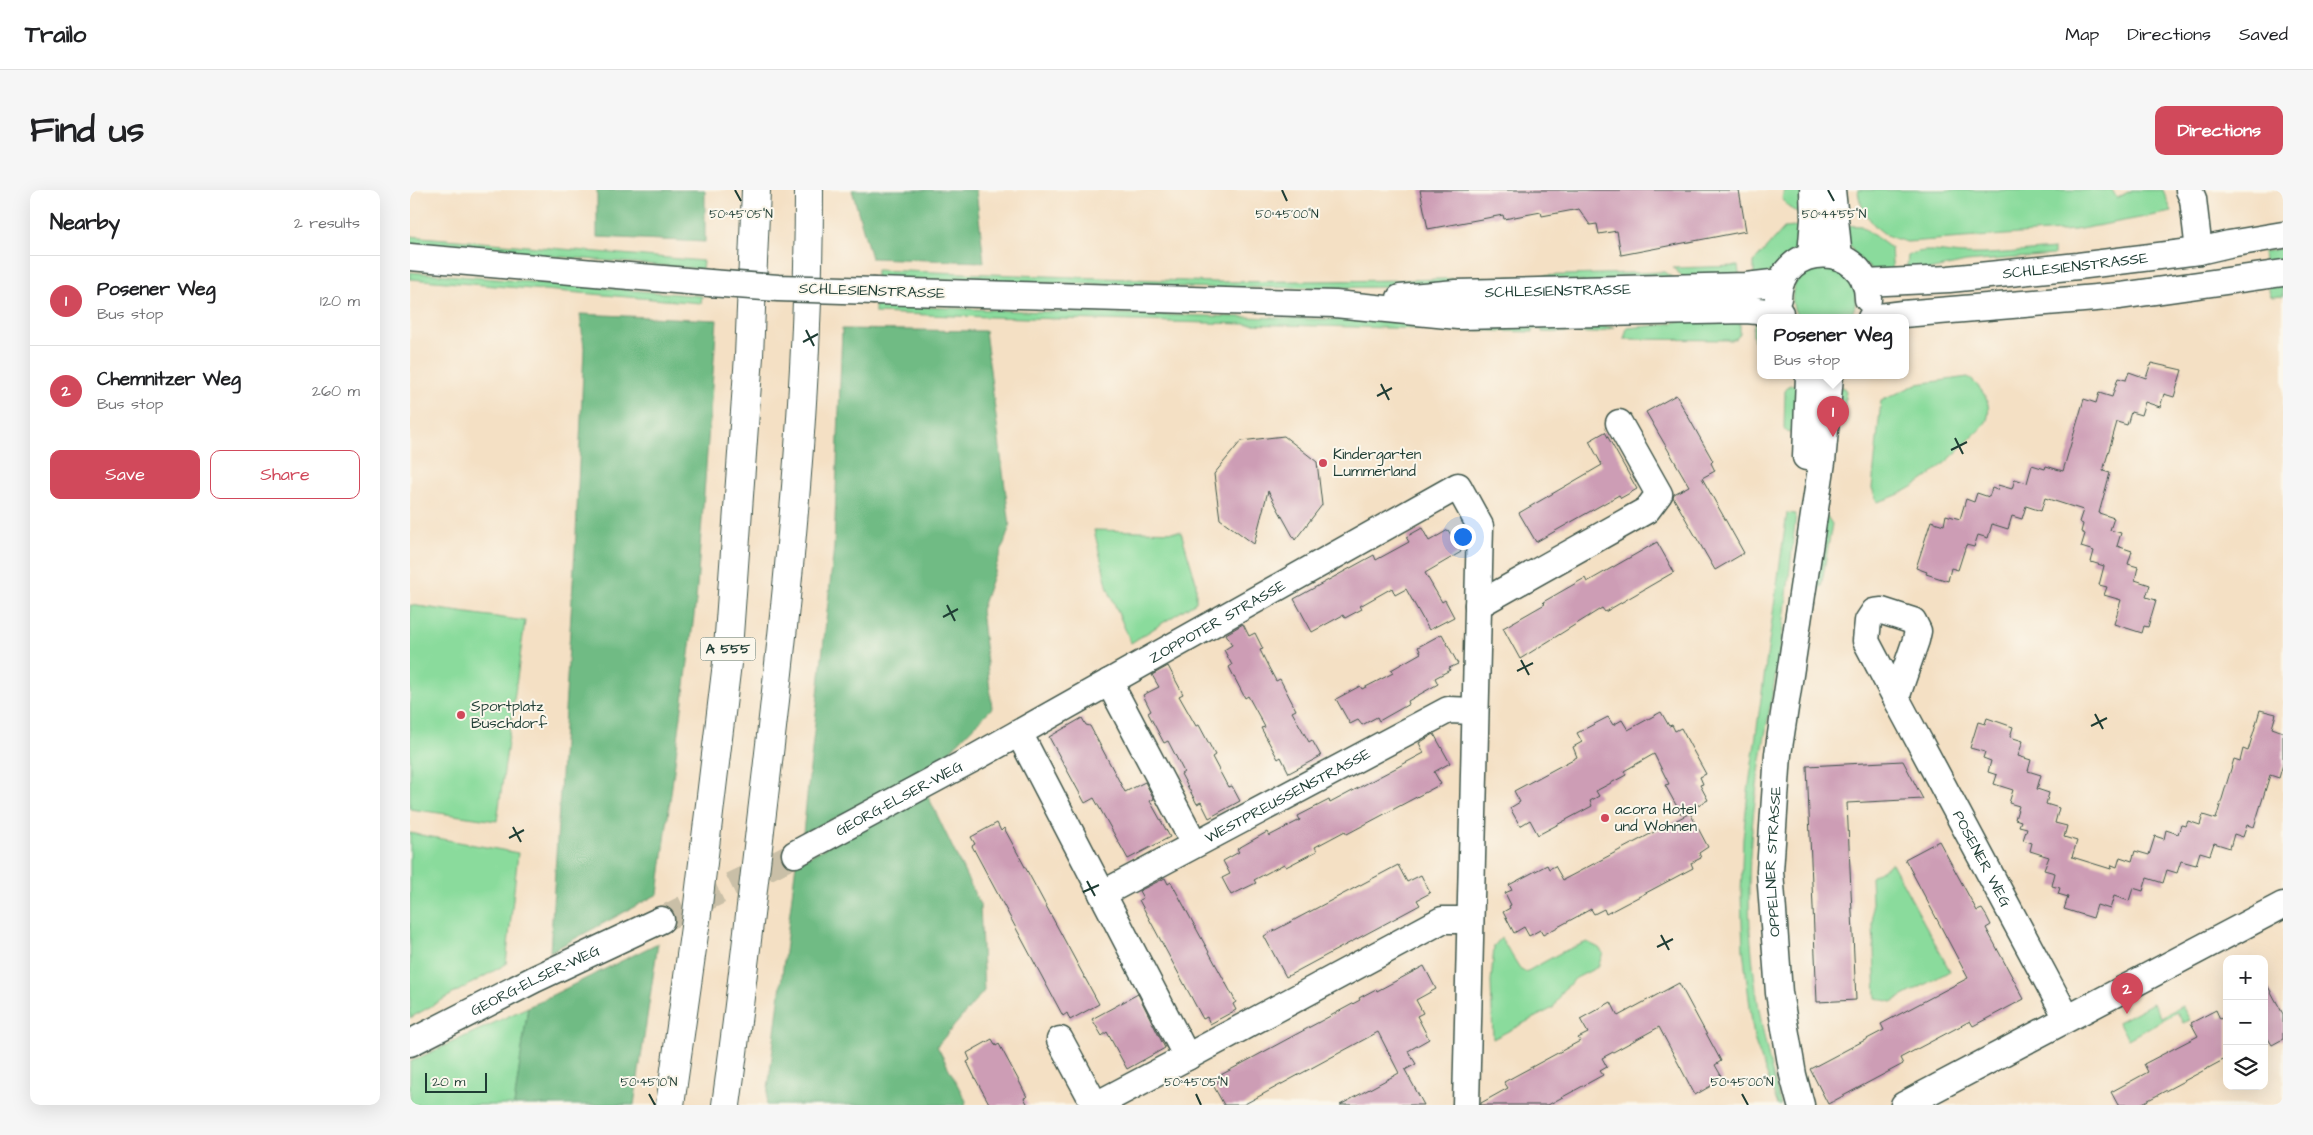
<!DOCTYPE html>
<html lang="en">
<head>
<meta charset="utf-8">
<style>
	:root { --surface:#fff; --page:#f6f6f6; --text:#202124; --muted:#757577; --line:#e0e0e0; --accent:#d1495b }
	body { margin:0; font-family:"Architects Daughter",sans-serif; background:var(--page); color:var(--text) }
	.controls { position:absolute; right:15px; bottom:15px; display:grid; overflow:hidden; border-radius:10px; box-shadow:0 5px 20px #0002 }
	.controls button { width:45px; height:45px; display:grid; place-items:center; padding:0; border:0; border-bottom:1px solid var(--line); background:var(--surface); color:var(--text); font:25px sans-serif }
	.scale { position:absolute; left:15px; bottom:12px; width:62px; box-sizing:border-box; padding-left:5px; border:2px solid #1f3d34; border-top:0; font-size:14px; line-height:18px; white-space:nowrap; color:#1f3d34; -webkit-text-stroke:4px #fbf7ec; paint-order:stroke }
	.you { position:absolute; left:1052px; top:346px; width:18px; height:18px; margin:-12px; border:4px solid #fff; border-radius:50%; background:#1a73e8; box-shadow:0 0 0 8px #1a73e833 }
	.badge { display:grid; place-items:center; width:32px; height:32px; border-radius:50%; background:var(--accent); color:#fff; font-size:16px; font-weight:700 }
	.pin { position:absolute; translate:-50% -41px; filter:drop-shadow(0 1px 2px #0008) }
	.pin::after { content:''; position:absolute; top:26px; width:18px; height:15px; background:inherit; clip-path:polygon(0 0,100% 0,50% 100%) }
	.popup { position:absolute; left:1347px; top:124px; width:152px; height:65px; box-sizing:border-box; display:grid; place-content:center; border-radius:10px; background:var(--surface); filter:drop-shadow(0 1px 4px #0005); font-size:16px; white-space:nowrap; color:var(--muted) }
	.popup b { font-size:19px; color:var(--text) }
	.popup::after { content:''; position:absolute; left:50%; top:100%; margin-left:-10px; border:10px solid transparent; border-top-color:var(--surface) }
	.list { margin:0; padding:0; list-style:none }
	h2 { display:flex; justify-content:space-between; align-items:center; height:65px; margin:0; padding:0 20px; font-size:21px }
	h2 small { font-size:16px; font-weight:400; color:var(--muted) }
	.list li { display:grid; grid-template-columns:32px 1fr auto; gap:15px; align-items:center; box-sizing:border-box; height:90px; padding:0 20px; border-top:1px solid var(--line) }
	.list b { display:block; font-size:19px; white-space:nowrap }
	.list p { margin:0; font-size:16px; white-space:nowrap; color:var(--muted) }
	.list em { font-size:16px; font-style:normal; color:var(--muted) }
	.actions { display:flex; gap:10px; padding:15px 20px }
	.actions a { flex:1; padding:11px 0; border:1px solid var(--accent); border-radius:10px; text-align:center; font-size:18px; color:var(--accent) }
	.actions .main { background:var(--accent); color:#fff }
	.icon { flex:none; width:28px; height:28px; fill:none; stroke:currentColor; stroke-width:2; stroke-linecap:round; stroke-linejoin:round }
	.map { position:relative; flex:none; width:1873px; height:915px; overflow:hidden; border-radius:10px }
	header { display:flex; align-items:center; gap:30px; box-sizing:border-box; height:70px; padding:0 25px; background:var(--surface); border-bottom:1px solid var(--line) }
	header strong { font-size:24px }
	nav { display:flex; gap:28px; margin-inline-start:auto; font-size:18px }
	.intro { display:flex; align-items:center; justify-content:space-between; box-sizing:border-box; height:120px; padding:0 30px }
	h1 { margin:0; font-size:35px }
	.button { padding:12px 22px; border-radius:10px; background:var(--accent); color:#fff; font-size:18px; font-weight:700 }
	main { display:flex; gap:30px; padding:0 30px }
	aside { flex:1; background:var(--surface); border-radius:10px; box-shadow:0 5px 20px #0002 }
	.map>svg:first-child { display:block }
	.green { fill:#8adb9c; stroke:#548c68 }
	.forest { fill:#6fbb84; stroke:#477c5c }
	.building { fill:#cd9db5 }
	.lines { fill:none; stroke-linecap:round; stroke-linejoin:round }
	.minor-tunnel { stroke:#c9bfa7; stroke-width:26; stroke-dasharray:26 13; stroke-linecap:butt }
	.minor-casing { stroke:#3f554a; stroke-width:29 }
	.highway-casing { stroke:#3f554a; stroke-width:30 }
	.minor { stroke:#fff; stroke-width:26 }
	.highway { stroke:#fff; stroke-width:28 }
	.minor-bridge-casing { stroke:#3f554a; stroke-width:29; stroke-linecap:butt }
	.minor-bridge { stroke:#fff; stroke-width:26 }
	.ticks { fill:none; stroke:#1f3d34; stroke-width:2 }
	.poi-dot { fill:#d1495b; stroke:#fbf7ec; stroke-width:2 }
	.labels { text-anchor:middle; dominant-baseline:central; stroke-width:4; stroke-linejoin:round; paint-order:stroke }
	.shield { fill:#fbf7ec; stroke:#61756b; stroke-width:1 }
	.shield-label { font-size:14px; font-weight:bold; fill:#1f3d34 }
	.street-label { font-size:15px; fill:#1f3d34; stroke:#fbf7ec }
	.poi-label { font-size:15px; fill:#1f3d34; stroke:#fbf7ec; text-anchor:start }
	.ticks-label { font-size:12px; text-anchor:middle; fill:#1f3d34; stroke:#fbf7ec; stroke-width:4; stroke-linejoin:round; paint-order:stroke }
</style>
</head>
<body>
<header>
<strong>Trailo</strong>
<nav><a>Map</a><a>Directions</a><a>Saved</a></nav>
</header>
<div class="intro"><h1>Find us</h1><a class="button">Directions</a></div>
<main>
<aside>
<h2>Nearby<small>2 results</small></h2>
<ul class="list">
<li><span class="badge">1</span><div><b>Posener Weg</b><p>Bus stop</p></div><em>120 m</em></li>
<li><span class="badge">2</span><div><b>Chemnitzer Weg</b><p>Bus stop</p></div><em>260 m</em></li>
</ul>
<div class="actions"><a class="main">Save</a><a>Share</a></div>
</aside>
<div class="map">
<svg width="1873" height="915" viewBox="0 0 1873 915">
	<rect width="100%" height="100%" fill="#fbf7ec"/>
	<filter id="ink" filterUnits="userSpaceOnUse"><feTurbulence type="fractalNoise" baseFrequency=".02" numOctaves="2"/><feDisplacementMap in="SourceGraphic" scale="10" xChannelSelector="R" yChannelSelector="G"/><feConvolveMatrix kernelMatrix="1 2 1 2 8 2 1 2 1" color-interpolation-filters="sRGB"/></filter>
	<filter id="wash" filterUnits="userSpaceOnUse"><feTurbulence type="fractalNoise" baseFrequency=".0096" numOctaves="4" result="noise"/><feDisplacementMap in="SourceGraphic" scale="20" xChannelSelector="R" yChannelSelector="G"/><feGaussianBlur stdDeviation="1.12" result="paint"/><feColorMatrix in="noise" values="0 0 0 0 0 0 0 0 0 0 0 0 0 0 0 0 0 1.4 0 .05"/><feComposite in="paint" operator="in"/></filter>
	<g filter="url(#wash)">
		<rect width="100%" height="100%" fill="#f4e0c4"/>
		<!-- green -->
		<path class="green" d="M1374 0H1395L1397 22C1383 23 1379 19 1372 8Z
			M1448 0H1702L1707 8 1722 0H1753L1762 22 1665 40 1497 52C1490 50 1481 48 1475 44 1460 34 1449 16 1448 0Z
			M1432 35 1451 36 1481 58 1483 86C1457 83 1437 61 1432 35Z
			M1397 36C1388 66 1372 77 1344 90V72L1374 38Z
			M0 46 293 71 292 79 0 54Z
			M1873 58V76L1855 79 1853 62Z
			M1644 59V65L1556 72 1496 85 1498 66C1514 56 1537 64 1555 64 1584 65 1615 61 1644 59Z
			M1328 76 1330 90 1278 91 1263 78Z
			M1419 76C1425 79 1433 82 1437 86 1449 97 1448 116 1439 128H1389C1378 114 1380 88 1399 80 1405 77 1413 77 1419 76Z
			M466 80 806 92 996 90 1254 82 1265 89 1003 97 808 98 466 88Z
			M0 82 292 106 291 113 0 89Z
			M1873 93V106L1862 107 1860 105 1858 95Z
			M465 115 611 121 1204 137 1188 143 1132 142V139H1123V142L544 126 465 123Z
			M1330 127V143L1327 148 1321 150 1214 149 1217 138 1251 135 1284 128Z
			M1350 128V161C1342 153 1339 134 1350 128Z
			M1558 187C1571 197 1583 212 1577 230 1574 237 1564 244 1559 250 1532 277 1505 302 1467 312L1462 298 1471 211 1507 194Z
			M1391 194 1390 229 1382 241 1378 242 1374 239 1375 201 1380 195Z
			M1425 196 1434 198 1436 201 1433 231 1423 229Z
			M1414 322 1422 334 1411 397 1405 401Z
			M1377 323 1386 324C1381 367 1377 410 1371 452 1361 518 1346 583 1341 650 1334 739 1346 829 1371 915H1368L1344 849 1333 760 1331 704 1333 649 1338 602Z
			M684 340 771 342 786 392V412L721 453 698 399Z
			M0 415 115 431 87 631 0 619Z
			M0 643 108 663 96 774 0 828Z
			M1482 673 1540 781 1482 812 1466 808 1461 687Z
			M1091 748 1111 780 1116 782 1152 762 1177 752 1189 758 1193 763 1188 777 1166 788 1152 801 1143 818 1083 849 1081 792 1084 756Z
			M1743 813 1751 827 1772 816 1780 830 1773 833 1767 822 1718 849 1708 832Z
			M118 817 104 915H0V872Z"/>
		<!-- forest -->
		<path class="forest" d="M187 0H295V52L187 47Z
			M442 0H566L574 72 461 68Z
			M170 124 307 130 286 410 248 704 140 762 166 344 174 158Z
			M432 139 575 141 600 336 571 420 582 518 515 586 393 643 424 357Z
			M517 604 570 715 574 801 527 856 556 911 555 915H356L386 673Z
			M248 753 224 915H104L118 817Z"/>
		<g id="blocks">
			<!-- building -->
			<path class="building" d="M1010 0H1329L1336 41 1211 65 1207 41 1189 44 1187 34 1180 35 1169 19 1132 26 1131 22 1094 29 1093 25 1018 39Z
				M1741 173 1772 180 1764 207 1754 204 1750 217 1735 212 1731 225 1721 222 1717 235 1707 232 1693 281 1700 283 1689 323 1704 328 1700 340 1711 343 1707 356 1722 361 1718 374 1728 377 1725 390 1740 395 1736 407 1746 410 1738 437 1734 436 1732 443 1704 434 1711 410 1694 405 1697 397 1689 395 1694 376 1681 372 1684 361 1671 357 1675 344 1671 342 1673 334 1669 332 1673 320 1635 308 1631 321 1616 316 1612 329 1602 326 1598 339 1582 334 1578 348 1568 345 1564 357 1556 355 1548 380 1541 378 1538 391 1516 384 1517 382 1506 378 1521 331 1534 335 1536 325 1550 329 1556 309 1564 312 1567 303 1579 307 1582 298 1587 300 1588 295 1602 299 1605 289 1617 293 1622 275 1635 279 1636 276 1653 281 1674 209 1686 213 1689 203 1702 207 1708 188 1716 190 1719 182 1736 188Z
				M1266 205 1303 271 1301 273 1305 281 1292 288 1334 363 1305 380 1263 307 1264 304 1279 296 1236 222Z
				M1195 242 1227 299 1211 308 1209 305 1126 352 1109 323 1192 275 1179 251Z
				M874 246 907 272 912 315 885 350 858 301 844 354 810 329 804 284 831 251Z
				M1012 338 1019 351 1038 340 1051 362 1015 383 1032 412 1035 410 1044 427 1019 440 996 399 985 405 982 398 950 416 952 419 935 428 933 425 902 442 884 409 964 365 966 370 999 352 996 347Z
				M1247 352 1264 382 1195 422 1192 418 1110 469 1093 438 1135 414 1133 412 1175 388 1177 392Z
				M833 434 839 446 845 443 853 459 850 460 858 476 866 491 870 489 886 520 882 522 899 552 902 550 911 566 879 583 871 567 868 569 851 538 855 537 838 506 835 508 819 477 822 475 814 460 822 455 816 444Z
				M1032 444 1048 474 1039 478 1040 480 1025 488 1028 494 998 511 999 514 969 531 967 527 952 535 948 530 940 534 926 509 950 496 952 499 983 483 981 480 1011 463 1008 457Z
				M758 476 773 504 769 506 786 536 789 535 805 565 802 567 818 597 822 596 830 611 799 628 791 612 787 614 771 584 774 582 758 551 754 553 738 523 741 521 733 505 749 497 742 485Z
				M1850 520 1866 524 1862 538 1873 542V574L1869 588 1860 585 1844 637 1837 635 1833 647 1824 644 1820 658 1804 653 1800 665 1790 662 1786 675 1771 671 1767 683 1757 680 1753 693 1737 688 1733 701 1723 698 1719 711 1704 706 1700 719 1687 715 1683 728 1654 719 1658 707 1648 704 1650 698 1642 696 1645 683 1634 680 1639 667 1620 661 1622 653 1613 650 1617 638 1609 636 1611 631 1605 629 1609 616 1599 613 1603 600 1584 594 1587 585 1578 582 1581 571 1573 568 1575 562 1560 558 1568 532 1575 534 1577 528 1603 537 1600 547 1613 551 1608 566 1621 570 1618 581 1631 585 1627 599 1639 603 1636 614 1649 618 1645 633 1657 636 1654 647 1667 651 1662 667 1701 679 1702 675 1707 677 1710 667 1722 671 1725 661 1739 665 1745 646 1754 649 1756 640 1768 644 1771 635 1776 636 1778 631 1790 635 1793 625 1806 629 1824 569 1830 571 1833 559 1838 561Z
				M1251 522 1259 536 1262 535 1265 541 1271 538 1280 555 1296 584 1290 587 1293 594 1290 595 1298 610 1271 624 1255 595 1259 594 1244 564 1214 581 1216 585 1186 601 1189 606 1180 611 1182 616 1143 637 1128 645 1120 630 1110 636 1100 618 1110 612 1104 601 1167 567 1163 557 1172 552 1167 543 1198 527 1203 535 1212 530 1218 540Z
				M672 528 676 535 680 536 715 602 735 592 744 609 740 611 760 647 718 669 684 608 675 613 639 547Z
				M1024 544 1040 573 1024 582 1031 594 937 644 935 641 905 657 907 661 876 677 874 674 844 690 846 693 821 705 812 688 820 684 813 671 829 662 827 659 857 642 859 646 890 630 888 626 919 610 920 613 1014 563 1009 553Z
				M1493 571 1513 609 1437 613 1446 810 1407 812 1397 576Z
				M1280 623 1298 657 1289 663 1291 668 1281 673 1283 678 1196 724 1194 719 1184 724 1181 719 1133 745 1130 740 1119 746 1114 737 1104 743 1093 722 1100 718 1099 716 1101 715 1095 703 1102 700 1099 695 1137 675 1139 679 1145 676 1153 690Z
				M587 633 591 641 594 638 689 814 660 830 657 823 653 826 562 656 565 654 561 647Z
				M1529 651 1567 721 1572 719 1577 727 1581 735 1576 738 1614 809 1563 836 1560 831 1490 868 1493 874 1418 914 1400 879 1474 840 1471 834 1558 788 1495 669Z
				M988 675 997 692 1011 685 1020 703 1007 710 1010 715 876 787 854 746Z
				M755 688 758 694 761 692 826 812 823 814 826 820 800 834 797 827 793 829 729 710 733 708 729 701Z
				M1014 776 1026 799 1006 810 1013 823 1007 826 1019 849 998 861 1006 874 995 880 1014 915H930L989 883 968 842 833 915H814L803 895 810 891 807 887 950 810 949 808 966 799 967 801Z
				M1854 789 1873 824V849L1862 855 1854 842Z
				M1269 793 1311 871 1305 875 1313 889 1285 905 1249 837 1192 868 1197 877 1190 881 1193 885 1138 915H1071V913L1098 898 1094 892 1170 851 1168 848 1178 843 1170 829 1201 812 1208 826Z
				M728 804 755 858 717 879 697 842 692 846 682 829Z
				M1806 820 1810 829 1817 825V868L1729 915H1708L1701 902 1738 882 1734 874 1788 846 1781 833Z
				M582 849 586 856 589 854 609 891 617 907 614 908 618 915H580L565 888 557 872 560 870 557 863Z"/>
		</g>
	</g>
	<g filter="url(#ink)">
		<use href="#blocks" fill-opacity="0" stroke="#3f554a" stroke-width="1"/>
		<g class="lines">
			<!-- minor-tunnel -->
			<path class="minor-tunnel" d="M251 730 385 664"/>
			<defs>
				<g id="minor">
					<path d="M1422 0 1429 67"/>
					<path d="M1779 0 1783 9 1789 61"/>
					<path d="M1401 65 1404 29 1403 0"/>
					<path d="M0 67 300 93"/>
					<path id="s1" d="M1455 93 1539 89 1668 76 1789 61 1819 54 1873 45"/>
					<path d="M465 101 925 114 1048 126 1336 120 1370 123"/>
					<path id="s2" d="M990 108 1046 103 1336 96 1371 92"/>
					<path d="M1368 108C1370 49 1458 51 1458 109"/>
					<path d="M1461 128 1493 124 1710 106 1873 83"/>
					<path d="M1396 267 1399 186"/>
					<path d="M1068 415 1237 320 1249 304 1209 233"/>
					<path d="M699 492 784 653"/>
					<path id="s3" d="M1486 508 1456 451 1458 431 1464 422 1472 421 1503 431 1508 441 1506 450 1486 508 1657 828"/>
					<path d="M609 543 777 867 686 915"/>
					<path id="s4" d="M385 664 566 567 1048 296 1070 336 1056 915"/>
					<path id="s5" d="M692 704 1038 520 1065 521"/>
					<path d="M650 850 685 915"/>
					<path id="s6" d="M0 853 125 789 251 730"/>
					<path d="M777 867 1032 730H1060"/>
					<path id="s7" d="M1391 915 1383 885 1369 803 1360 681 1368 564 1412 272 1420 186"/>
					<path d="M1494 915 1873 715"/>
				</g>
				<path id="highway" d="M260 915 287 723 317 473 339 166 346 0
					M316 915C331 807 343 698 356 589 379 394 399 197 399 0"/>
			</defs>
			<!-- minor casing -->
			<use href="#minor" class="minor-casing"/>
			<!-- highway casing -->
			<use href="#highway" class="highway-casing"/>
			<!-- minor -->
			<use href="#minor" class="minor"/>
			<!-- highway -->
			<use href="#highway" class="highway"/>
			<defs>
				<path id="minor-bridge" d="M300 93 368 98 465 101"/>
			</defs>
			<!-- minor-bridge casing -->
			<use href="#minor-bridge" class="minor-bridge-casing"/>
			<!-- minor-bridge -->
			<use href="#minor-bridge" class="minor-bridge"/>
		</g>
	</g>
	<!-- ticks -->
	<path class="ticks" d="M325 0 331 11M872 0 877 11M1418 0 1424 11M396 140 404 156M393 152 408 144M971 194 979 210M967 206 982 198M1545 248 1553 264M1541 260 1557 252M537 415 545 431M533 427 548 419M1111 470 1119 485M1107 481 1123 473M1685 524 1693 539M1681 536 1697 528M103 637 111 652M99 648 114 640M677 691 685 706M673 702 689 695M1251 745 1259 760M1247 757 1263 749M239 904 245 915M786 904 791 915M1332 904 1338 915"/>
	<!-- markers -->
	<g class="poi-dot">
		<circle cx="913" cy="273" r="5"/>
		<circle cx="51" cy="525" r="5"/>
		<circle cx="1195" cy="628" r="5"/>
	</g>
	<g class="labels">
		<!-- shield labels -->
		<rect class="shield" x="290.5" y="447.5" width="55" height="23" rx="4"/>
		<g class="shield-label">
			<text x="318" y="459">A 555</text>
		</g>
		<!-- street labels -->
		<g class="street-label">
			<text stroke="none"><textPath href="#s1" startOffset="211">SCHLESIENSTRASSE</textPath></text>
			<text transform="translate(462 101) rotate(2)">SCHLESIENSTRASSE</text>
			<text stroke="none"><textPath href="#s2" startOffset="158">SCHLESIENSTRASSE</textPath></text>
			<text stroke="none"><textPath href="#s4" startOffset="482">ZOPPOTER STRASSE</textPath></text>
			<text stroke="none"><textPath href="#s5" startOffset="210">WESTPREUSSENSTRASSE</textPath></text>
			<text stroke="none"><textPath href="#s4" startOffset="118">GEORG-ELSER-WEG</textPath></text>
			<text stroke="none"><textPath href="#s3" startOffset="400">POSENER WEG</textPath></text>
			<text stroke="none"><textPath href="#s7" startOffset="246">OPPELNER STRASSE</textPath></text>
			<text stroke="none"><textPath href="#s6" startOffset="140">GEORG-ELSER-WEG</textPath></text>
		</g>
		<!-- poi labels -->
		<g class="poi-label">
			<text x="923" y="264">Kindergarten<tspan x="923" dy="17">Lummerland</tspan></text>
			<text x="61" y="516">Sportplatz<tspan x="61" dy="17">Buschdorf</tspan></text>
			<text x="1205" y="619">acora Hotel<tspan x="1205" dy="17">und Wohnen</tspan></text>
		</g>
	</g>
	<g class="ticks-label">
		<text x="331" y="28">50°45'05"N</text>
		<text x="877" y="28">50°45'00"N</text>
		<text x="1424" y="28">50°44'55"N</text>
		<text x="239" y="896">50°45'10"N</text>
		<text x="786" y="896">50°45'05"N</text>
		<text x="1332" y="896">50°45'00"N</text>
	</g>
</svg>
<div class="controls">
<button>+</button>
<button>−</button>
<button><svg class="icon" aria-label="layers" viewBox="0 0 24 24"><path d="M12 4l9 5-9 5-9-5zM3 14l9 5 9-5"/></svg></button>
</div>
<div class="scale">20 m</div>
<div class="you"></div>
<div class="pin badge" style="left:1423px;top:247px">1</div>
<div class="popup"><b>Posener Weg</b>Bus stop</div>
<div class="pin badge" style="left:1717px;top:824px">2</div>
</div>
</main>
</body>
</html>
